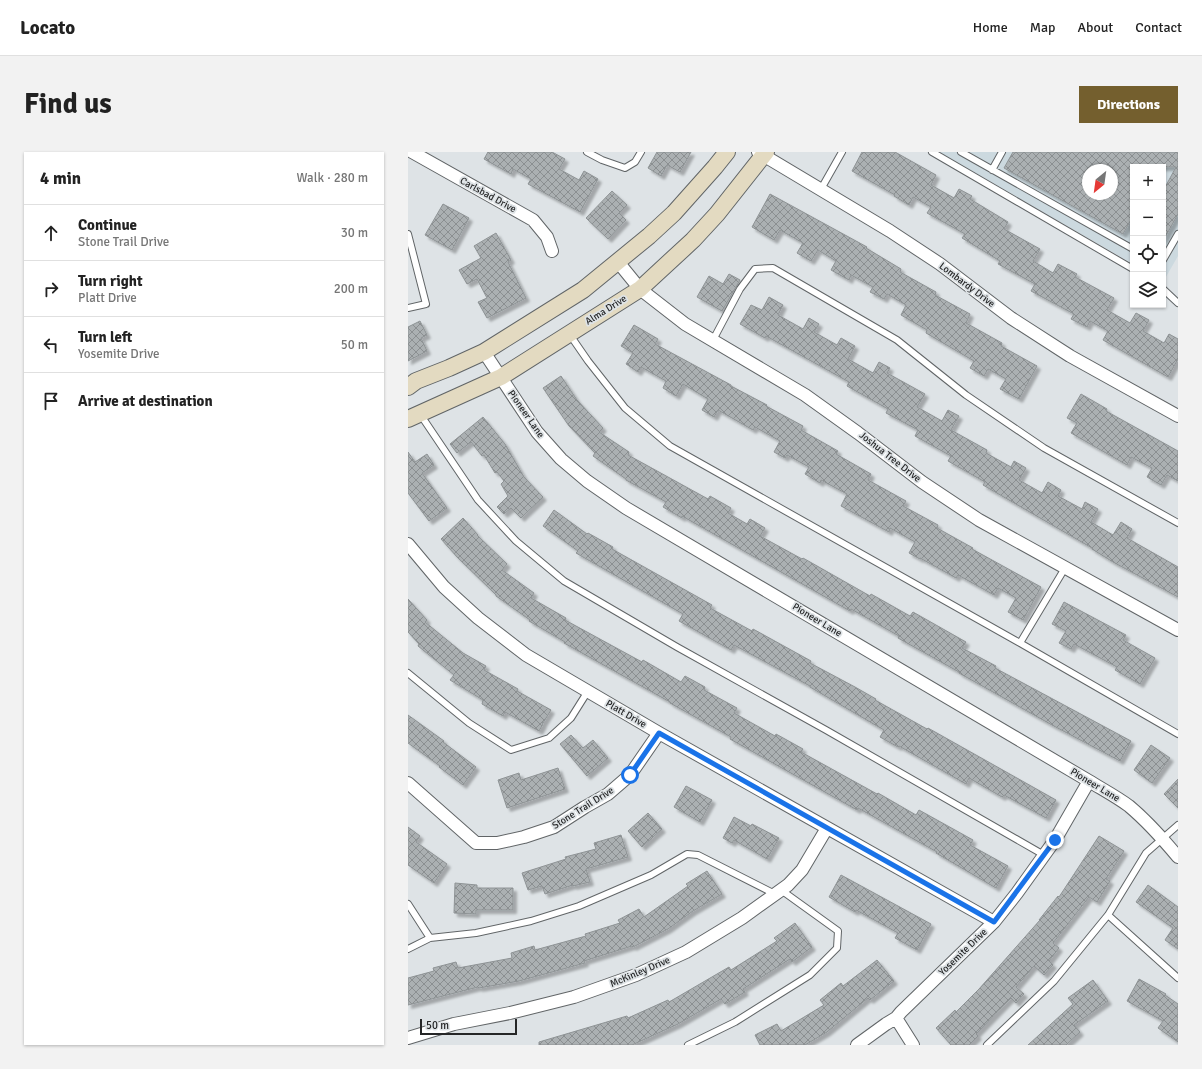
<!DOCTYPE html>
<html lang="en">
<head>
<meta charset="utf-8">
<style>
	:root { --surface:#fff; --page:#f2f2f2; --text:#222; --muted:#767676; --line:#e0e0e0; --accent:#745f2e }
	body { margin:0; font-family:Signika,sans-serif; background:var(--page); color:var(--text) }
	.controls { position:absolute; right:12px; top:12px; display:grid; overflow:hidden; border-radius:0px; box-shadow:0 1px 3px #0004 }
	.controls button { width:36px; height:36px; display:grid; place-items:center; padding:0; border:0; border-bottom:1px solid var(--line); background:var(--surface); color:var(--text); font:20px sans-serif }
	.compass { position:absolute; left:674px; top:12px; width:36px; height:36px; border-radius:50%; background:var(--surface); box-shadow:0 1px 3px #0004; rotate:209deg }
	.scale { position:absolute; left:12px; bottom:10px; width:97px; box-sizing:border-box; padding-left:4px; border:2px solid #252627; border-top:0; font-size:11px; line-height:14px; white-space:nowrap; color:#252627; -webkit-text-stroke:3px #dee3e6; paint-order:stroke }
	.stop { position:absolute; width:12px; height:12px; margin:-9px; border:3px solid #1a73e8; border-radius:50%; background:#fff }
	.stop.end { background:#1a73e8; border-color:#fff; box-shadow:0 1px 4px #0008 }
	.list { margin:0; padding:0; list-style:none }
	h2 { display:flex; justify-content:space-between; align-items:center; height:52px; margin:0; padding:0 16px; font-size:17px }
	h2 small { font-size:13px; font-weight:400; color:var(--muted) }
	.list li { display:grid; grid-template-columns:26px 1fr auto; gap:12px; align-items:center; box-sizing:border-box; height:56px; padding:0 16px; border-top:1px solid var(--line) }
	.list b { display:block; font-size:15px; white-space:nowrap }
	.list p { margin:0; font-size:13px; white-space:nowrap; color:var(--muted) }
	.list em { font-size:13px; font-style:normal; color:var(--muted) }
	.icon { flex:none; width:22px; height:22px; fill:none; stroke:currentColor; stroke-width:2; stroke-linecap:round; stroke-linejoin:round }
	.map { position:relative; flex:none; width:770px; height:893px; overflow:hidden; border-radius:0px }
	header { display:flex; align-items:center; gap:24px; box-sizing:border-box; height:56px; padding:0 20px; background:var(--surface); border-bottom:1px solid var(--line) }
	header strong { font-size:19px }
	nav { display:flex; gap:22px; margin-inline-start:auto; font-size:14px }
	.intro { display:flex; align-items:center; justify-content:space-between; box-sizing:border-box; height:96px; padding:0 24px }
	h1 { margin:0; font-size:28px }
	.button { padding:10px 18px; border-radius:0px; background:var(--accent); color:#fff; font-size:14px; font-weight:700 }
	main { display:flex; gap:24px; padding:0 24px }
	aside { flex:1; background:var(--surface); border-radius:0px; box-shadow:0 1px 3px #0004 }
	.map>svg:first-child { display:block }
	.built { fill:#ccd9df; fill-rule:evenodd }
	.building { fill:url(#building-cross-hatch); stroke:#8e9395; fill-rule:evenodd; filter:url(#shadow) }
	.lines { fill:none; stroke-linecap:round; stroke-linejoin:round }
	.service-casing { stroke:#616567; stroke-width:8 }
	.minor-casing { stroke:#616567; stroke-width:14 }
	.secondary-casing { stroke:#616567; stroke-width:18 }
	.service { stroke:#fff; stroke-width:6 }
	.minor { stroke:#fff; stroke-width:12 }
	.secondary { stroke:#e3dac1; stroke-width:16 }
	.route { stroke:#1a73e8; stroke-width:5 }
	.labels { text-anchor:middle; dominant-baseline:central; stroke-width:3.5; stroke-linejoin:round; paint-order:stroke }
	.street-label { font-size:10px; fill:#252627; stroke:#dee3e6 }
</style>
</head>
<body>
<header>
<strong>Locato</strong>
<nav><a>Home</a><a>Map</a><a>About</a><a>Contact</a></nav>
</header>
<div class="intro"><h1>Find us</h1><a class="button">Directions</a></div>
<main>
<aside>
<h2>4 min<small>Walk · 280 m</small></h2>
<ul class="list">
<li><svg class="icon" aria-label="ahead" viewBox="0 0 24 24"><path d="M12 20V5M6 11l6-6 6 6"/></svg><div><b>Continue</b><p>Stone Trail Drive</p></div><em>30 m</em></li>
<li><svg class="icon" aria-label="right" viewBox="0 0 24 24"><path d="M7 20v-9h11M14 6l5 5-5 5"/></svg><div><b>Turn right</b><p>Platt Drive</p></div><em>200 m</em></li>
<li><svg class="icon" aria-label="left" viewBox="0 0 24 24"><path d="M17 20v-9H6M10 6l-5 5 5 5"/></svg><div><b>Turn left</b><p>Yosemite Drive</p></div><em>50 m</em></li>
<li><svg class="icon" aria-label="arrive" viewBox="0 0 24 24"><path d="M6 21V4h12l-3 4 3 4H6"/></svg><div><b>Arrive at destination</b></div></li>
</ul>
</aside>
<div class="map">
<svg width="770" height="893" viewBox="0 0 770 893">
	<defs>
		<pattern id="building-cross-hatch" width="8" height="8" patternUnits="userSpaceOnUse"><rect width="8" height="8" fill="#abb0b2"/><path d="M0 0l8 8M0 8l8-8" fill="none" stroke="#8b8f91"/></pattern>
		<filter id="shadow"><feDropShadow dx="3.5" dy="3.5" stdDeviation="1" flood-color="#0004"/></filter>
	</defs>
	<rect width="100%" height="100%" fill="#dee3e6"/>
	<!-- built -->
	<path class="built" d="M531 0H770V104L755 130V15H725V112ZM680 18H704V42H680Z"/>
	<!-- building -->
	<path class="building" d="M80 0H144L157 7 151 17 171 28 176 19 190 27 172 60 120 32 123 27 105 17 103 22 76 7Z
		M249 0H283L272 20 259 13 253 24 240 16Z
		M454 0H487L528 23 523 33 546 46 551 37 564 44 562 47 600 70 596 77 632 97 625 109 645 121 650 112 669 122 667 125 706 146 699 158 722 171 728 161 741 168 735 179 756 191 761 182 770 187V207L760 225 695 188 700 179 682 169 679 175 663 167 666 162 623 139 627 132 590 112 592 109 554 86 557 82 519 61 523 55 505 45 501 53 486 44 487 43 444 19Z
		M605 0H770V62L755 89V39L768 15H725V64L715 82 596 16ZM680 18H704V42H680Z
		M204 39 219 53 211 61 218 68 200 87 178 66Z
		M362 42 459 95 458 96 493 117 492 120 528 140 527 143 562 162 558 171 594 191 593 194 629 214 611 247 592 237 598 227 580 217 576 224 562 216 566 209 518 181 519 178 493 163 498 153 479 142 476 147 462 140 465 135 443 123 441 128 423 118 428 109 410 98 403 109 389 101 395 91 372 78 366 88 344 75Z
		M35 52 61 66 44 98 17 83Z
		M88 81 103 108 100 110 118 146 79 166 70 150 79 146 69 127 59 132 51 118 73 106 66 94Z
		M321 122 332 128 314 159 289 145 301 124 315 132Z
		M361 145 375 153 370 163 395 177 401 166 411 172 406 180 429 193 433 186 447 194 440 207 465 221 471 210 482 216 479 221 517 242 509 255 534 269 540 258 551 264 543 278 579 298 578 301 603 315 606 309 618 316 611 328 634 341 640 330 653 338 650 344 674 357 677 350 690 357 683 370 705 383 713 370 724 377 719 386 770 415V445L705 410 684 397V396L575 333 577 330 540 309 543 304 507 284 510 278 478 261 480 257 439 234 441 230 358 184 357 186 332 172 343 153 354 158Z
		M12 169 19 183 13 186 19 199 0 209V175Z
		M226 173 250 187 247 192 323 233V234L359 253 358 254 395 274 393 278 430 299 428 302 463 322 460 328 498 349 495 354 530 373 529 376 565 396 564 397 633 435 615 468 600 460 608 446 590 436 586 443 550 423 548 426 512 406V407L501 401 507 390 482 376 481 380 433 354 439 342 413 328 412 331 397 322 401 315 379 303 377 306 366 300 372 289 347 275 345 278 310 258 306 265 294 258 300 247 275 232 268 244 255 236 258 229 233 215 230 220 218 212 225 201 213 194Z
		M153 224 169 248 195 276 191 280 221 300 220 303 300 347 302 344 323 356 320 361 339 372 342 367 357 376 352 384 394 407 395 406 462 444 463 442 502 464 505 460 558 490 554 496 588 514 587 516 723 589 712 609 644 573 551 521V520L490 486 491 484 443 457 442 459 274 364V366L255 355 258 350 218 328V327L185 304 187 301 161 274 135 236Z
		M673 242 699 257 698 259 770 299V329L759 323 753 333 739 325 744 316 723 305 719 313 663 281 669 271 659 266Z
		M75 265 97 292 116 325 135 345 113 366 103 356 96 362 89 355 100 344 93 332 96 329 89 320 87 321 76 303 74 304 63 290 49 301 42 292Z
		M0 300 7 310 19 302 26 313 14 321 39 356 21 369 0 341Z
		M146 358 179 382 180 381 205 395 204 397 304 453 302 456 344 479 345 477 403 509 402 511 447 535 468 547 467 548 519 577 520 576 648 648 638 666 596 643 594 645 561 626 558 632 491 594 490 595 472 585 476 578 469 574 402 535V534L326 493 323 498 271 469 275 462 168 401 170 399 135 374Z
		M55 366 70 383H69L99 412 94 418 126 441 123 446 158 466 157 468 234 510 235 508 273 530 277 524 297 535 296 538 329 556 326 561 367 584 368 582 395 597 393 600 469 642 470 641 508 663 511 658 565 688 562 693 600 714 588 736 528 701 529 700 450 656 449 658 322 587 323 585 262 551V550L156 491 157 490 121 469 122 468 88 444V443L49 405 33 387Z
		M0 447 19 468 17 470 55 501 78 514 76 518 110 537 109 539 143 558 135 571 134 570 135 572 131 579 97 560 95 564 74 552 75 548 42 528 46 523 10 494 11 492 0 480Z
		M656 450 718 483 715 488 747 506 732 532 707 518 709 515 666 492 663 497 651 491 658 479 644 472Z
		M0 563 36 589 35 590 68 615 55 633 31 615 32 614 0 591Z
		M163 583 175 596 185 588 200 606 179 624 152 592Z
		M743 593 762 606 744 631 726 618Z
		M150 616 157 637 99 656 90 628 111 621 113 628Z
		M770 627V656L756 642Z
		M278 634 304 648 292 670 266 655Z
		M240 661 254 677 234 695 220 679Z
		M326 665 343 674 344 672 371 686 359 707 326 688 324 691 315 686Z
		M0 675 12 684 8 690 39 712 26 731 0 713Z
		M213 683 220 705 178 717 182 730 165 734V733L137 742 134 734 120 738 114 721 158 707 157 705 188 697 186 691Z
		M691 684 716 699 698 727 702 729 689 750 681 745 645 791 651 796 641 809 645 813 636 823 626 814 608 835 616 842 608 851 603 846 568 882 570 884 561 893H543L528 876 547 858 548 860 571 837 632 768H631L650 744 651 745Z
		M299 719 314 742 285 759 260 777 225 795 224 794 176 809 177 811 111 829 71 836 70 835 0 853V826L26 819 25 816 48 810 50 816 104 806 103 801 126 794 127 798 178 784 177 782 212 771 210 768 231 757 236 765 280 734 278 732Z
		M433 723 523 772 509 798 487 786 490 781 448 758 447 760 421 745Z
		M47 731 69 733V736H105V758H68V762L46 761Z
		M740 733 770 755V797L757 788 765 776 728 750Z
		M387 771 404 795 384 810 382 807 335 837 337 840 317 852 313 847 270 872 224 893H131V890L219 864 220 866 260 848 261 850 321 815 323 818 369 789 366 786Z
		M469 808 486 829 462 848 460 846 419 880 397 893H352L347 883 369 872 373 879 416 853 412 848 433 831 435 834Z
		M731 827 758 842 757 843 770 852V890L750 876 755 869 719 849Z
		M685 828 700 849 666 873 672 880 658 893H620L665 852 660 846Z"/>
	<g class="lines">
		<defs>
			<path id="service" d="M179 0 194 8 217 16 227 10 233 0
				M524 0 725 117
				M553 0 725 97
				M584 18 594 0
				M413 37 434 0
				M0 82 18 152 0 156
				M755 108 770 82
				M755 137 770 151
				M162 183 180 209 217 256 262 294 612 491 770 582
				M305 188 332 137 347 117 365 116 489 188 558 243 636 296 770 371
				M12 262 70 348 108 389 156 429 269 495 418 578 636 703
				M612 491 657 416
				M0 521 61 571 103 598 141 586 163 566 180 539
				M0 752 22 786
				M700 763 770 826
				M0 797 22 786 68 781 123 769 171 754 243 723 279 702 290 703 367 742
				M280 893 327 870 402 823 429 796 430 779 373 738
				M579 893 646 829 700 763 738 701 770 673"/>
			<path id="minor" d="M4 0 125 68 139 85 144 99
				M350 0 482 79 532 112 603 166 662 204 770 264
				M210 110 232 137 277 172 397 243 450 281 514 330 571 368 770 478
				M76 200 129 280 153 307 179 329 218 356 681 629C694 637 709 645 721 654 739 669 755 687 770 705
				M0 392 36 435 70 466 118 503 251 581 586 770
				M0 631 68 691H89L116 685 146 675 177 655 200 642 222 623 251 581
				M488 866 505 893
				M0 886 46 872 102 861 166 845 228 823 278 800 334 766 380 733 394 718 419 676
				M449 893 478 872 488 866 493 860 586 770 609 741 647 688 681 629"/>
			<path id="secondary" d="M0 235 8 229 41 216 76 200 175 138 241 84 266 61 307 15 319 0
				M0 267 93 225 232 137 285 88 309 62 358 0"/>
		</defs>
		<!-- service casing -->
		<use href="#service" class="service-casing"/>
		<!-- minor casing -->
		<use href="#minor" class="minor-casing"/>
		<!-- secondary casing -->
		<use href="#secondary" class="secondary-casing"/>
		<!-- service -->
		<use href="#service" class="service"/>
		<!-- minor -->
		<use href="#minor" class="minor"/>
		<!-- secondary -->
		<use href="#secondary" class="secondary"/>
	</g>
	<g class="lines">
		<!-- route -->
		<path class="route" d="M222 623 251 581 586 770 647 688"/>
	</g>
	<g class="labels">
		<!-- street labels -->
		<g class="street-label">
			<text transform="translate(80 43) rotate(29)">Carlsbad Drive</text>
			<text transform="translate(559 133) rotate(37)">Lombardy Drive</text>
			<text transform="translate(198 158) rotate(-32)">Alma Drive</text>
			<text transform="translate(118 262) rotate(55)">Pioneer Lane</text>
			<text transform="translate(482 305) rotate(38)">Joshua Tree Drive</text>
			<text transform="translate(409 468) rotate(31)">Pioneer Lane</text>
			<text transform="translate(218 562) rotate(30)">Platt Drive</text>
			<text transform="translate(687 633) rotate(31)">Pioneer Lane</text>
			<text transform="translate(175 656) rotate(-32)">Stone Trail Drive</text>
			<text transform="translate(555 800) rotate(-44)">Yosemite Drive</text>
			<text transform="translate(232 820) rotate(-23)">McKinley Drive</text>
		</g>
	</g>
</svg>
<div class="controls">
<button>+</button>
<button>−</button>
<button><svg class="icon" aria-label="locate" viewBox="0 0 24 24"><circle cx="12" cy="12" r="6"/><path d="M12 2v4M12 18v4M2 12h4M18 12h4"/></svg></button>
<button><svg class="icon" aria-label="layers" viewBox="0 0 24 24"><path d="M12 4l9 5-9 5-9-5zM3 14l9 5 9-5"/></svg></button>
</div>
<svg class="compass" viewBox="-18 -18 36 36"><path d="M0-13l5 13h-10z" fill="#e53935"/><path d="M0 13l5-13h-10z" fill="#767676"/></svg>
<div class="scale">50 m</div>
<div class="stop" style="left:222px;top:623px"></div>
<div class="stop end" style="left:647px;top:688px"></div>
</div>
</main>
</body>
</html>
